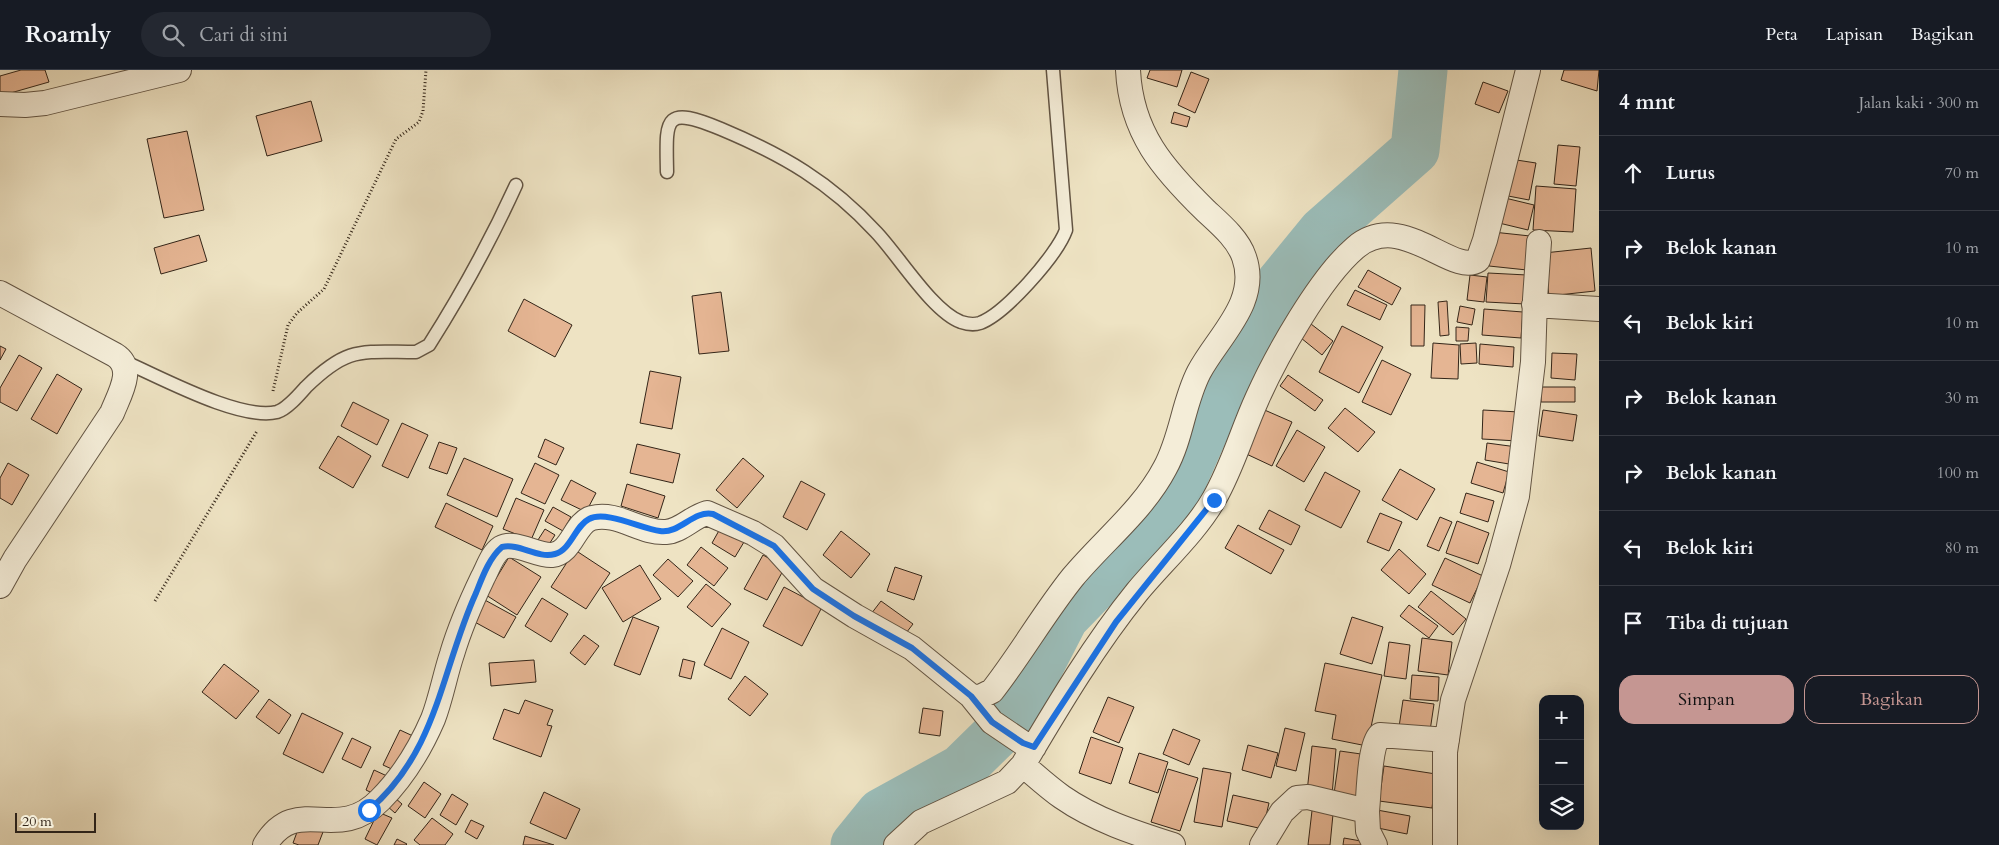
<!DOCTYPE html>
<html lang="id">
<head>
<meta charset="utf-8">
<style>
	:root { --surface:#171b24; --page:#242831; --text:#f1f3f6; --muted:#9ea1a6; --line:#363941; --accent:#c59692 }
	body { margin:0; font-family:Cardo,serif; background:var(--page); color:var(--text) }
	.controls { position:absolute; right:15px; bottom:15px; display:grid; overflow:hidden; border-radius:10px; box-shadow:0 5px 20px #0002 }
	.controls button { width:45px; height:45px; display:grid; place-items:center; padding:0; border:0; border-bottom:1px solid var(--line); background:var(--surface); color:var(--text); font:25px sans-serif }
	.scale { position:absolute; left:15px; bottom:12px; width:81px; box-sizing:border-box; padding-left:5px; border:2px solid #332518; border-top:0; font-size:14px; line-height:18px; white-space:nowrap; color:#332518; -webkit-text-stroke:4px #f4edd8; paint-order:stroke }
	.stop { position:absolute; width:15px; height:15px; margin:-11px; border:4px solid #1a73e8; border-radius:50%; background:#fff }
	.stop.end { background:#1a73e8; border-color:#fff; box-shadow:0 1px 5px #0008 }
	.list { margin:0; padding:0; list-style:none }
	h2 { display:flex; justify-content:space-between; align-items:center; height:65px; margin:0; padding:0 20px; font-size:21px }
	h2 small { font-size:16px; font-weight:400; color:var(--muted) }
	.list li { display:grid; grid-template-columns:32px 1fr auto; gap:15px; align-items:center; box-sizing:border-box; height:75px; padding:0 20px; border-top:1px solid var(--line) }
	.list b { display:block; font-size:19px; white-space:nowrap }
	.list em { font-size:16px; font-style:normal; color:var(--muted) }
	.actions { display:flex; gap:10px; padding:15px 20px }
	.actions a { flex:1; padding:11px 0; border:1px solid var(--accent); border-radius:15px; text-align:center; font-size:18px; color:var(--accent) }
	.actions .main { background:var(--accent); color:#111 }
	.icon { flex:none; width:28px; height:28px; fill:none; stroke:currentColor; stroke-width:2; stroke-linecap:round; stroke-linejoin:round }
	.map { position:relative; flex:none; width:1599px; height:775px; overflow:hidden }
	header { display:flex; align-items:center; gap:30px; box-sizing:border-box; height:70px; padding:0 25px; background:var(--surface); border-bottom:1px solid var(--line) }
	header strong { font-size:24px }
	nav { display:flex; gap:28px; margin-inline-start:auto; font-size:18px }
	.search { width:350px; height:45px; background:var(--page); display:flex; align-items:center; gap:12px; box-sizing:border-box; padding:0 18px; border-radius:28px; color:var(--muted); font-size:19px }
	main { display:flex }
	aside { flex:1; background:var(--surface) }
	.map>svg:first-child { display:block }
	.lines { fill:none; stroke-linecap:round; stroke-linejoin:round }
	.river { stroke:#9bbdb9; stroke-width:49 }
	.building { fill:#e5b593; stroke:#332518 }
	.lane-casing { stroke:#625443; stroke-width:15 }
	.street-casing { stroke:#625443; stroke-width:26 }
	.path { stroke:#332518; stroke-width:3; stroke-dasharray:1 2.5; stroke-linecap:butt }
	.lane { stroke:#f4edd8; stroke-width:12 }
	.street { stroke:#f4edd8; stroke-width:24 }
	.route { stroke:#1a73e8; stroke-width:6 }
</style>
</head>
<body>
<header>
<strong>Roamly</strong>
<div class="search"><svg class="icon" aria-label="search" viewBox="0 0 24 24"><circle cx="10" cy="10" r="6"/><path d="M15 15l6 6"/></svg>Cari di sini</div>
<nav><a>Peta</a><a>Lapisan</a><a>Bagikan</a></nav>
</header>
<main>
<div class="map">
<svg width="1599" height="775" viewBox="0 0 1599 775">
	<rect width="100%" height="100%" fill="#eee3c3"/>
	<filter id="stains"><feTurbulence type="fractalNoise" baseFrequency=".004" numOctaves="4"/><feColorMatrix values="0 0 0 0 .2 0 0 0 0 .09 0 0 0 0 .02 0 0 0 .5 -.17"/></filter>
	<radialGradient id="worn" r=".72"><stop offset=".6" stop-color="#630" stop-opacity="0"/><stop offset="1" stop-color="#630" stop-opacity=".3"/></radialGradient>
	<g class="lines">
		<!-- river -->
		<path class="river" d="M855 775 881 743 961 699 1012 649 1064 548 1169 440 1220 325 1277 217 1322 162 1415 80 1423 0"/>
	</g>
	<!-- building -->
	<path class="building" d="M21 0H45L49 12 0 26V6Z
		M1150 0H1182L1177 17 1147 8Z
		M1564 0H1599L1597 21 1561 10Z
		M1191 2 1209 9 1195 43 1178 35Z
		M1483 12 1508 21 1499 43 1475 34Z
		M311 31 322 71 267 86 256 46Z
		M1174 42 1190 47 1187 57 1171 53Z
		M187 61 204 140 164 148 147 69Z
		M1558 75 1580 77 1576 116 1554 114Z
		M1510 89 1536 93 1529 130 1503 125Z
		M1536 116 1576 119 1573 162 1533 160Z
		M1505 128 1534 135 1528 160 1499 153Z
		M1493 162 1530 166 1527 200 1489 196Z
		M199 165 207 191 161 204 154 178Z
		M1591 178 1595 221 1549 226 1544 183Z
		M1368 200 1401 218 1392 235 1358 217Z
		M1488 203 1527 205 1525 234 1486 232Z
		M1470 205 1487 207 1484 232 1467 230Z
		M1355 220 1387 235 1380 250 1347 235Z
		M721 222 729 281 699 284 692 226Z
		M524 229 572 255 555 287 508 261Z
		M1447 231 1449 265 1440 266 1438 232Z
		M1411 235H1425L1424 276H1411Z
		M1460 236 1475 239 1472 255 1457 252Z
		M1484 239 1523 242 1521 268 1482 265Z
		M1311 254 1333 271 1322 285 1301 268Z
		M1342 256 1383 277 1359 323 1319 302Z
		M1456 257 1469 258 1468 271H1456Z
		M1433 273 1459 275 1458 309 1431 308Z
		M1476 273 1477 293 1461 294 1460 274Z
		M1480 274 1514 277 1513 297 1479 294Z
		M0 276 6 279 0 290Z
		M1552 283 1577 284 1575 310 1551 308Z
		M19 285 42 298 17 341 0 332V318Z
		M1382 290 1411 304 1391 345 1362 332Z
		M650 301 681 307 672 359 640 353Z
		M57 304 82 319 57 364 31 349Z
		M1288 305 1323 330 1315 341 1280 316Z
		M1541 317H1575V332H1541Z
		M353 332 389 350 377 375 341 356Z
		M1260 338 1292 352 1272 396 1240 381Z
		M1345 338 1375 362 1358 382 1328 358Z
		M1483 340 1519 342 1518 371 1482 369Z
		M1543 340 1577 345 1573 371 1539 366Z
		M402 353 428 365 408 408 382 396Z
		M1297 360 1325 377 1304 412 1276 396Z
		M338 366 371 386 353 418 319 398Z
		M545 369 564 378 556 395 538 387Z
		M439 372 457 378 447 404 429 398Z
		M1487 373 1517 377 1515 395 1485 390Z
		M637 374 680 384 673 413 630 403Z
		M464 388 513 409 497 447 447 425Z
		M743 388 764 406 737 438 716 420Z
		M1477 392 1509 402 1503 423 1471 413Z
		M8 393 29 405 12 435 0 428V408Z
		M535 393 559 405 545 434 521 423Z
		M1400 399 1435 419 1417 450 1382 430Z
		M1325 402 1360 421 1341 458 1305 440Z
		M571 410 596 423 586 442 561 430Z
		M801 411 825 424 807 460 783 447Z
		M627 414 665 426 658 448 621 436Z
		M1466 423 1494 431 1488 452 1460 443Z
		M516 428 544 440 531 470 503 459Z
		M446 433 493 456 482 480 435 457Z
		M553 437 571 447 563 461 545 451Z
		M1269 440 1300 456 1291 475 1259 459Z
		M1380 443 1402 452 1389 481 1367 472Z
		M1440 447 1452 452 1439 481 1427 476Z
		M1457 451 1489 463 1478 494 1446 483Z
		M1238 455 1284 480 1271 504 1225 478Z
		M721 457 744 472 735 487 712 473Z
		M545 459 555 465 546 479 536 473Z
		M841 461 870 484 851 508 823 485Z
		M701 477 728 498 714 516 687 495Z
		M1399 479 1426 504 1409 524 1381 500Z
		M575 480 610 503 586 539 551 517Z
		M763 485 785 497 767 530 744 519Z
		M509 487 541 507 517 545 486 525Z
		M1445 488 1483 506 1470 533 1432 515Z
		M668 489 693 511 678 527 653 505Z
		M640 495 661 529 623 552 602 518Z
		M895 497 922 506 914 530 887 521Z
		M706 514 731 534 712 557 687 537Z
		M784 517 822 537 802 576 763 556Z
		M1431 521 1466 549 1453 565 1418 537Z
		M542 528 568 544 551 572 525 556Z
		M483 529 516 547 504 568 471 550Z
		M881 531 913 554 903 567 871 544Z
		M1409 535 1438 556 1429 568 1400 546Z
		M633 547 659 557 640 605 614 595Z
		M1352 547 1383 557 1372 594 1340 584Z
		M722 558 749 572 731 609 704 595Z
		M584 565 599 576 585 595 570 583Z
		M1422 568 1452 572 1448 605 1418 601Z
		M1389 572 1410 575 1406 609 1384 606Z
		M683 589 695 592 691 609 679 606Z
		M534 590 536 612 491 616 489 593Z
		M1325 593 1382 605 1367 676 1332 669 1336 645 1315 641Z
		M224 594 259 621 236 649 202 622Z
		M1412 605 1439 607 1438 631 1410 629Z
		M745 606 768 624 750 646 728 629Z
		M1108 627 1134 637 1119 673 1093 662Z
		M269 629 291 645 279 664 256 647Z
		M525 630 553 640 547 655 552 656 541 687 493 669 504 639 519 644Z
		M1403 630 1434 634 1430 661 1399 657Z
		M923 638 943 641 940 666 919 663Z
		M302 643 343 663 323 703 283 684Z
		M1285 658 1305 663 1296 701 1276 696Z
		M1173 659 1200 670 1189 695 1163 684Z
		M400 660 413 666 396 701 383 695Z
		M1091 667 1123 678 1111 714 1079 703Z
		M352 668 371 677 361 698 342 689Z
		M1248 675 1278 683 1271 708 1242 700Z
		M1312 676 1336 679 1332 725 1307 722Z
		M1340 681 1368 685 1361 735 1333 731Z
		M1139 683 1168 692 1158 723 1129 713Z
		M1384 696 1436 704 1432 738 1379 731Z
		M1203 698 1231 703 1222 757 1194 752Z
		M1168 699 1198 708 1180 761 1151 752Z
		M374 700 387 706 378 726 366 720Z
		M424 712 441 724 425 748 408 736Z
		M544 722 580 739 566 769 530 753Z
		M452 724 468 734 456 755 440 745Z
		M1233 725 1269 733 1263 759 1227 751Z
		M395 728 402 734 395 743 387 736Z
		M1313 732 1334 734 1330 775H1308Z
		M1377 740 1410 746 1407 764 1373 757Z
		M378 742 392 748 377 775 365 769Z
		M432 748 453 764 445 775H420L414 770Z
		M471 750 484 756 477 769 465 762Z
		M300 754 323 762 318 775H299L293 773Z
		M525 766 554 775H523Z
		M1344 768 1372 773 1371 775H1343Z
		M397 769 407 774 406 775H394Z"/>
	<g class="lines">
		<defs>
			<path id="lane" d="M667 102C666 48 663 35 721 59 783 85 830 112 876 162 899 186 932 241 961 252 967 254 974 255 980 253 1005 244 1057 185 1066 160L1053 0
				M123 291C160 307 240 351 277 342 287 339 299 325 306 317 348 276 360 282 416 282L429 275C462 223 490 172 516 115"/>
			<path id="street" d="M0 34 25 35 45 33 179 0
				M0 223 115 285C136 298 119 325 112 343L15 489 0 516
				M1534 235 1599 239
				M971 626 980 627 992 621C1021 584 1044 543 1073 507 1103 471 1143 440 1165 398 1182 367 1183 333 1199 302 1218 266 1260 232 1244 187 1238 169 1220 154 1206 141 1163 99 1131 63 1128 0
				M1023 695C1036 706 1049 718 1062 727 1095 750 1135 763 1173 775
				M1367 741C1369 724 1369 676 1380 665L1447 670
				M265 775C297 722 336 775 380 730 403 707 420 679 433 649 441 628 445 605 452 584 460 557 471 532 483 507 488 498 492 484 501 478 515 470 536 486 552 485 572 483 575 452 592 448 617 441 641 464 666 462 681 461 692 447 707 443L753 463 774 476 813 519 855 546 912 578 971 626 992 652 1023 673 1034 677
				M896 775 921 752 1007 712 1023 695C1058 636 1094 575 1137 522 1161 493 1196 461 1214 429 1232 398 1242 362 1257 329 1276 286 1320 208 1355 178 1401 138 1452 207 1478 190L1485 170 1528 0
				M1262 775 1282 742 1297 728 1308 727 1367 741 1368 761 1375 775
				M1445 775V682L1453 630 1498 495 1517 426 1533 292 1535 229 1539 172"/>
		</defs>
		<!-- lane casing -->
		<use href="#lane" class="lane-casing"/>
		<!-- street casing -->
		<use href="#street" class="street-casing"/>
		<!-- path -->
		<path class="path" d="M273 321 288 255 297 243 324 219 396 69 419 52 423 41 426 0
			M155 531 257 361"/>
		<!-- lane -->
		<use href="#lane" class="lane"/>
		<!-- street -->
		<use href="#street" class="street"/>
	</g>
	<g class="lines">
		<!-- route -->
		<path class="route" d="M369 740C438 681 441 600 476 523 482 508 489 488 502 477 520 473 537 489 555 484 571 480 575 456 589 449 606 440 642 459 660 461 680 464 693 440 713 444L774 476 813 519 854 546 912 578 971 626 992 652 1023 673 1034 677 1116 552 1214 430"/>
	</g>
	<rect width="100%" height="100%" filter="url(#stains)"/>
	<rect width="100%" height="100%" fill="url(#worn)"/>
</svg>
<div class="controls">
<button>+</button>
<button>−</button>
<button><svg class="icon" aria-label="layers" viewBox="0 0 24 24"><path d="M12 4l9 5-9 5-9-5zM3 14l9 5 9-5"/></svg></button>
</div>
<div class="scale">20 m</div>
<div class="stop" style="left:369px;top:740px"></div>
<div class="stop end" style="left:1214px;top:430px"></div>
</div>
<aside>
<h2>4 mnt<small>Jalan kaki · 300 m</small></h2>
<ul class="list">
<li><svg class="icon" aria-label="ahead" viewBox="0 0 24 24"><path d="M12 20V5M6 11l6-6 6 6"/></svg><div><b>Lurus</b></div><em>70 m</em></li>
<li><svg class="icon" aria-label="right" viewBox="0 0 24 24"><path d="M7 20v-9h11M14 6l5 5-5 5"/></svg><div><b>Belok kanan</b></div><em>10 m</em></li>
<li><svg class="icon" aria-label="left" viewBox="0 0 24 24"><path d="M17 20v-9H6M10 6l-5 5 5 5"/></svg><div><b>Belok kiri</b></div><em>10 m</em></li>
<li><svg class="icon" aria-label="right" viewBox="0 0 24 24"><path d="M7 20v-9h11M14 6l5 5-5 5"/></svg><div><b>Belok kanan</b></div><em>30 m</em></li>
<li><svg class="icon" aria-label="right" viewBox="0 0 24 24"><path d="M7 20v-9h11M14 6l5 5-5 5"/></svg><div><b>Belok kanan</b></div><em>100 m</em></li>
<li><svg class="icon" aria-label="left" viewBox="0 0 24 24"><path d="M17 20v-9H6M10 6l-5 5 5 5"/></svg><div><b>Belok kiri</b></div><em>80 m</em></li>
<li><svg class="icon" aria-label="arrive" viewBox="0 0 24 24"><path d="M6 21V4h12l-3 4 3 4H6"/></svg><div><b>Tiba di tujuan</b></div></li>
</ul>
<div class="actions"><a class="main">Simpan</a><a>Bagikan</a></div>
</aside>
</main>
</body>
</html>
